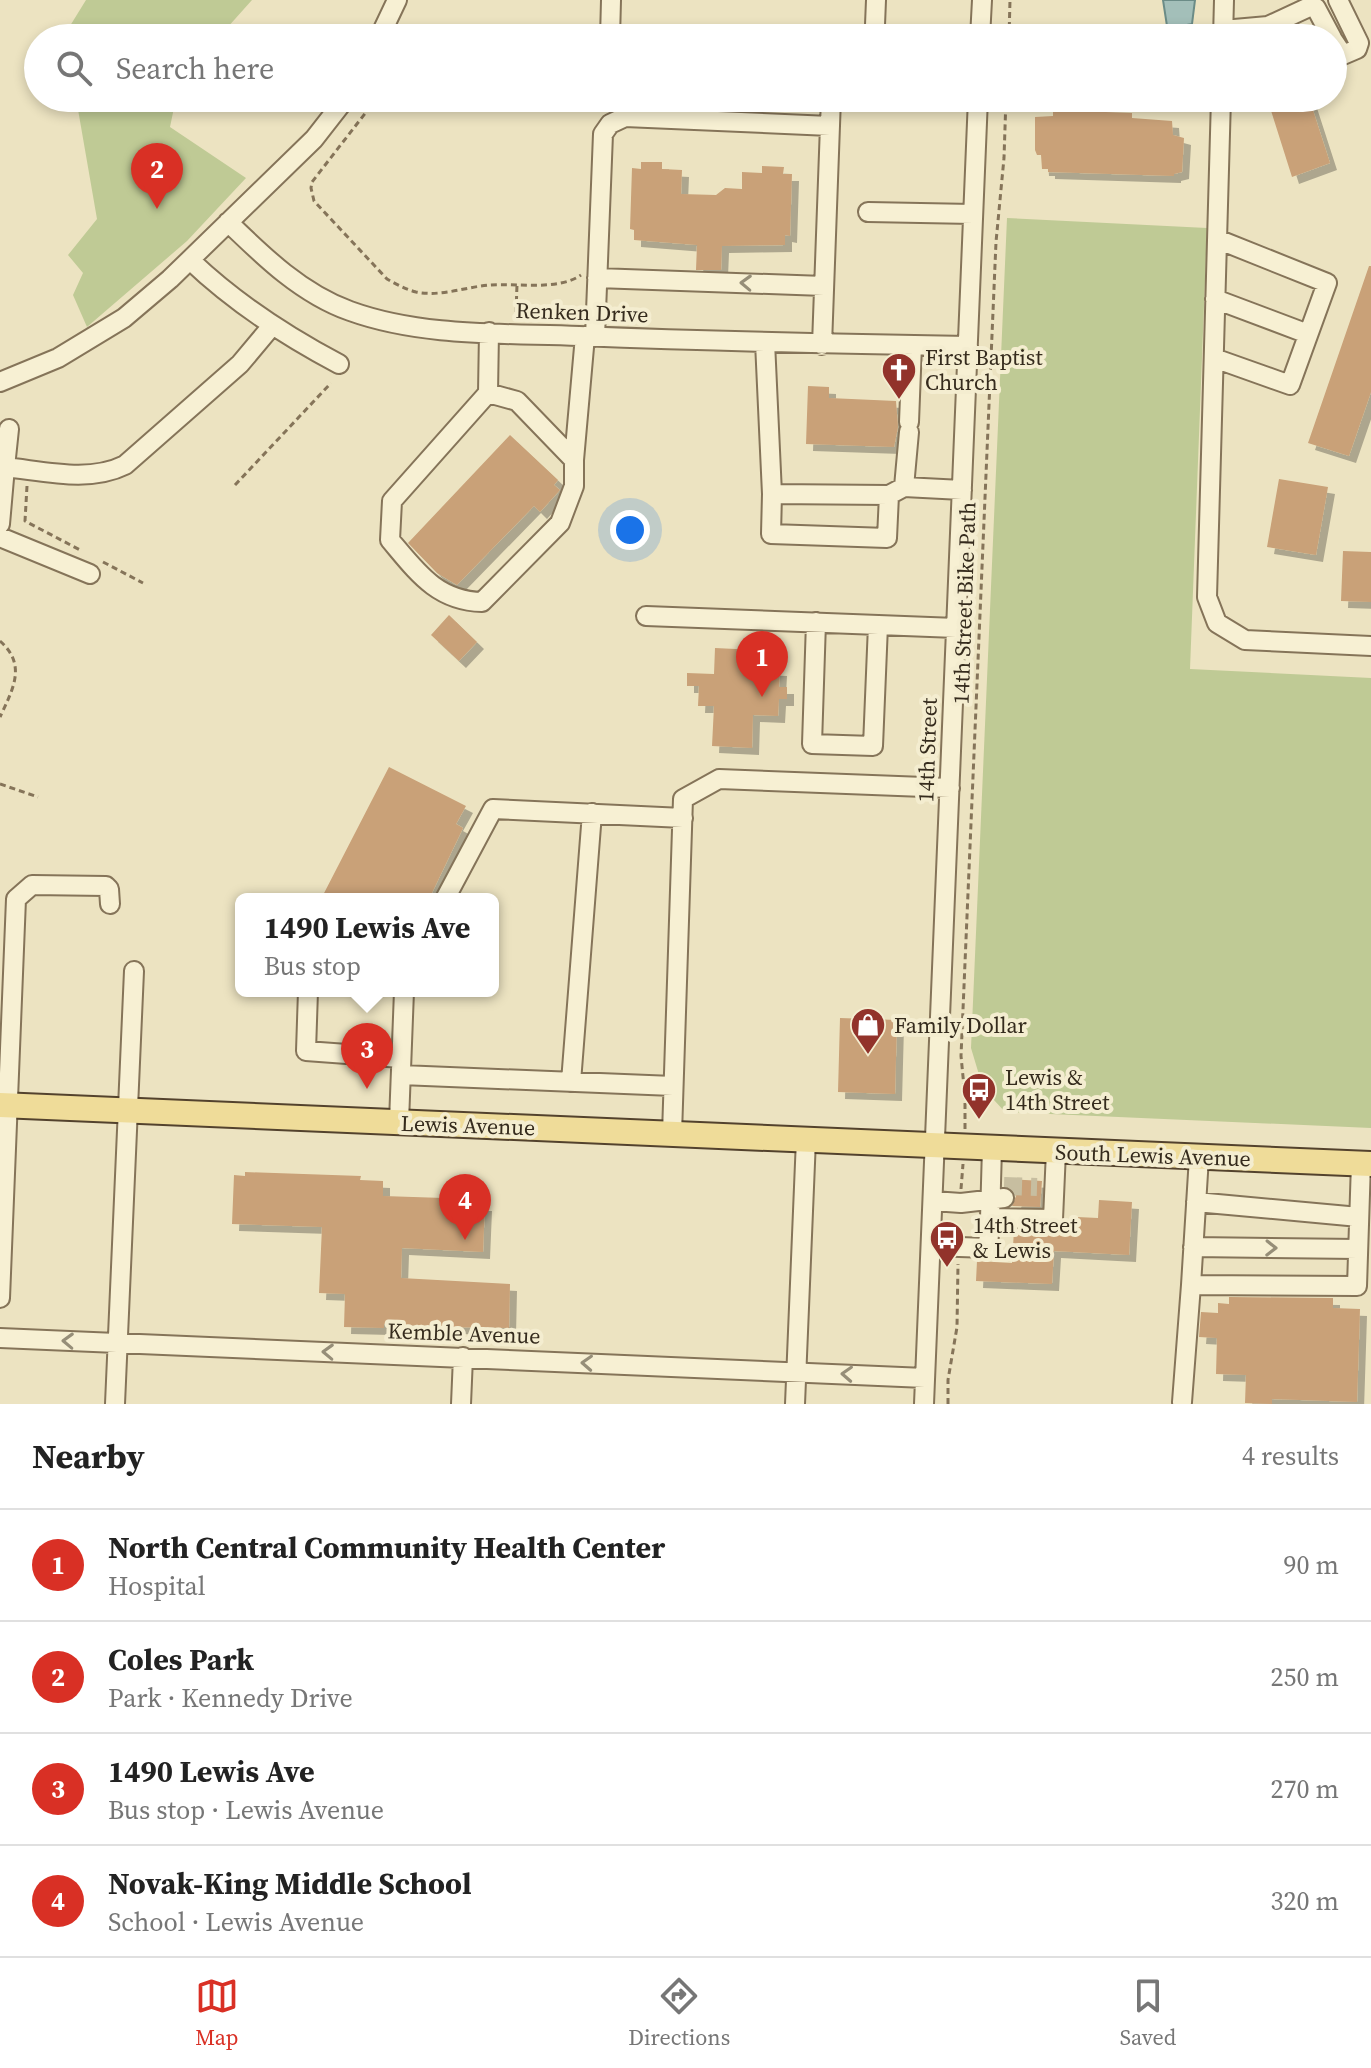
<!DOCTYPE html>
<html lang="en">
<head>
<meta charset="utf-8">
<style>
	:root { --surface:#fff; --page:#f6f6f6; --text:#222; --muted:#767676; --line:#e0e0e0; --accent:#d93025 }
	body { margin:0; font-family:"Source Serif 4",serif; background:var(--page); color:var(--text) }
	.you { position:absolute; left:630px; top:530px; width:28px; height:28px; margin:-20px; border:6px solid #fff; border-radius:50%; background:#1a73e8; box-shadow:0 0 0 12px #1a73e833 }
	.badge { display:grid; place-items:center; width:52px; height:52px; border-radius:50%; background:var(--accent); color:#fff; font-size:26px; font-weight:700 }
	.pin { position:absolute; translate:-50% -66px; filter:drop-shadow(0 2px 4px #0008) }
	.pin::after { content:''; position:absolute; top:42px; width:28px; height:24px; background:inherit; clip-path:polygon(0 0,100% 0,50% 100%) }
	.popup { position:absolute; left:235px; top:893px; width:264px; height:104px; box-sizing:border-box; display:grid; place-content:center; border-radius:12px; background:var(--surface); filter:drop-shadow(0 2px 6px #0005); font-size:26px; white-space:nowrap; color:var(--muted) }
	.popup b { font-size:30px; color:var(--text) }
	.popup::after { content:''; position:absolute; left:50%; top:100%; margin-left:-16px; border:16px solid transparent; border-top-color:var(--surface) }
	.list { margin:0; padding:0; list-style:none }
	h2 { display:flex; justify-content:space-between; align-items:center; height:104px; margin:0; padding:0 32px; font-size:34px }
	h2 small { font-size:26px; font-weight:400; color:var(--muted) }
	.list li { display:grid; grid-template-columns:52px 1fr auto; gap:24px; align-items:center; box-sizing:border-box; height:112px; padding:0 32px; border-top:2px solid var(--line) }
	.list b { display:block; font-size:30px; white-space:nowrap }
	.list p { margin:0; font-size:26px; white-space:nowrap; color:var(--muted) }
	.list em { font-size:26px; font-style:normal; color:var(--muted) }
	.icon { flex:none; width:44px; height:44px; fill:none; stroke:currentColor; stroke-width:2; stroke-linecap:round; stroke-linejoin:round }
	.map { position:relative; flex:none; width:1371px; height:1404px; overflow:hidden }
	.search { position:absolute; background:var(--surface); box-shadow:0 4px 12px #0003; left:24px; right:24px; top:24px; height:88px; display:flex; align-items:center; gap:20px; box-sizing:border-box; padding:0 28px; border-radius:44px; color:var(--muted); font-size:30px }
	.sheet { height:552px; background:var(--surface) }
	nav { display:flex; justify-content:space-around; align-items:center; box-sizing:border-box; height:112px; border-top:2px solid var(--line); background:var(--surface); font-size:22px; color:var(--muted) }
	nav a { display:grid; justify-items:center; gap:4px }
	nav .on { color:var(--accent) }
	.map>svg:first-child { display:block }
	.green { fill:#bfca95 }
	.water { fill:#a3bfb9; stroke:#6b8c87; stroke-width:2 }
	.building { fill:#c9a178; filter:url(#shadow) }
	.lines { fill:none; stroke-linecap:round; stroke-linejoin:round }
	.minor-tunnel { stroke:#c7bea0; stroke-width:18; stroke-dasharray:18 9; stroke-linecap:butt }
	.minor-casing { stroke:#857459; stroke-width:22 }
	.major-casing { stroke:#53422d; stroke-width:28 }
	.path { stroke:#857459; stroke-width:3; stroke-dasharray:6 4; stroke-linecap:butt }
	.minor { stroke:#f7f0d3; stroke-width:18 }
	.major { stroke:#efdc99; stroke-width:24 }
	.oneway { stroke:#968e78 }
	.labels { text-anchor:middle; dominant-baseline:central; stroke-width:8; stroke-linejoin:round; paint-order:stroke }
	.street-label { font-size:22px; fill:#352b1d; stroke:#f4edd0 }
	.poi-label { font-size:22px; fill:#352b1d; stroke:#f4edd0; text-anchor:start }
</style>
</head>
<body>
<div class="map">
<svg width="1371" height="1404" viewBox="0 0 1371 1404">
	<defs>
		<filter id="shadow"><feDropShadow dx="7" dy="7" stdDeviation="0" flood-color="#0004"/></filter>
	</defs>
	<rect width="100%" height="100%" fill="#ece3c1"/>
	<!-- green -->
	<path class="green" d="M86 0H252L218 38H66L65 34Z
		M76 98H176L170 127 246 178 187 241 87 327 73 295 83 273 68 255 97 219Z
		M1007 218 1207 228 1190 669 1371 678V1128L1005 1112 983 1088 971 1048Z"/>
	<!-- water -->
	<path class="water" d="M1163 0H1195L1192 24 1176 27 1167 26Z"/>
	<!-- building -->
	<path class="building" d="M1267 98H1309L1330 163 1292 177Z
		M1053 110 1132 113V118L1172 121 1173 135 1184 138 1182 172 1174 174V176L1048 172V169H1042L1041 155H1037L1035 150V117L1053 116Z
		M641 162H662V169L682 170 681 194 716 195 725 188 742 189V172L762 173V166L784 167 783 174H792L790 236 785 235V245L722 246 721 270H696L697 245 634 240V230L630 229 632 168 641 169Z
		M1369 266H1371V392L1349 456 1308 443Z
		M808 386 829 387V398L896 401 898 427 894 447 806 444Z
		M510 435 558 480 554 485 560 490 540 512 534 506 457 585 437 573 408 543Z
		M1279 479 1328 487 1316 555 1267 547Z
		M1343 551 1371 552V602L1341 601Z
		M449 615 477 642 459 661 431 635Z
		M715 648 756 650 755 668 780 669 779 687H787V699H779L778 716 753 715 752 748 712 746 714 706H698L699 686H687V673L714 674Z
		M389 767 466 806 456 824 463 828 429 899H321Z
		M840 1018 897 1020 895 1094 838 1092Z
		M245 1172 361 1176 360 1180 383 1181V1196L474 1199V1204H485L483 1252 402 1248 401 1278 510 1284 509 1328 445 1327V1333H430V1326H425L384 1324V1328L344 1327 345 1294 319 1293 322 1227 232 1224 234 1175 245 1176Z
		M1008 1179 1042 1181 1040 1207 1012 1206 1016 1196 1008 1187Z
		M1099 1200 1132 1202 1129 1255 1054 1251 1052 1284 976 1281 977 1261 1012 1263 1014 1230 1054 1231 1064 1224H1077V1217L1098 1218Z
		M1229 1297 1333 1298V1308L1360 1309 1357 1402 1272 1399V1404L1245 1403 1246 1375 1216 1374 1217 1338 1199 1337 1201 1312 1218 1313V1303L1229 1304Z"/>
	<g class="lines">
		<!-- minor-tunnel -->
		<path class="minor-tunnel" d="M1004 1186 1037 1187"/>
		<defs>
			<path id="minor" d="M1223 30 1268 26 1309 7 1316 8 1332 38
				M872 37 904 38
				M379 38 397 0
				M610 38 611 0
				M871 38 875 25 876 0
				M980 38 982 0
				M1223 38 1224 0
				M1333 40 1343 55 1357 49 1359 43 1338 0
				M1221 98 1207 597 1217 623 1245 640 1371 646
				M625 117 830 126
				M868 212 973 214
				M228 222C264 257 302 294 350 311 422 337 503 333 579 336 708 341 838 344 968 346
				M190 260C235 303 284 335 339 364
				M597 278 824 286
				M1215 299 1308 334
				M595 337 603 134 610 124 625 117 626 98
				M765 342 772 494 771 534 887 538 889 495 772 494
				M822 345 831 98
				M1214 358 1290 385 1327 283 1217 239
				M0 382 58 358 124 318 170 279 314 139 346 98
				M488 393 517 401 574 460V486L560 523 482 602C437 601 417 572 390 540L392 501 488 393 489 332
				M909 422 912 345
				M574 460 585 336
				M5 467 9 429
				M904 487 909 432
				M889 495 904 487 962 490
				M0 524 5 467C44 471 89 483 125 465L240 364 271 327
				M0 537 90 574
				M646 616 956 628
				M816 622 812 744 873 746 878 625
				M445 899 493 809 683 818
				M308 991 306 1051 401 1058
				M401 1075 673 1086
				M571 1082 592 813
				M399 1122 404 991
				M672 1134 683 799 719 779 950 788
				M992 1148 990 1218 1053 1219 1056 1151
				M1199 1157 1191 1285 1357 1286 1361 1163
				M933 1201 961 1203 1004 1198
				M1196 1202 1359 1217
				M931 1246 988 1248 990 1218
				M1193 1247 1358 1249
				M0 1298 16 899 32 885 106 886 109 889 110 904
				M0 1338 925 1378
				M1182 1402 1191 1285
				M115 1404 134 971
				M461 1404 463 1357
				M795 1404 806 1139
				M924 1404 978 98"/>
			<path id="major" d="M0 1105 1371 1164"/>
		</defs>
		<!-- minor casing -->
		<use href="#minor" class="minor-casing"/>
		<!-- major casing -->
		<use href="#major" class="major-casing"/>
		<!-- path -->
		<path class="path" d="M1009 38 1010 0
			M377 98 312 182 311 188 314 201 387 279C396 284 405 289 416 292 441 297 465 287 490 285 517 283 558 291 581 275
			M443 98 479 102 512 98
			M593 98 603 110
			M516 312 517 285
			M235 485 331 383
			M27 486 25 521 82 551
			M103 562 143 583
			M0 641C27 665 13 689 0 717
			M0 784 38 797
			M965 1129V1097L961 1056 996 242 1004 158 1006 98
			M961 1189 963 1164
			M948 1404V1380L957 1327 958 1264"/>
		<!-- minor -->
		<use href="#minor" class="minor"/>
		<!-- major -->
		<use href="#major" class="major"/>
	</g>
	<!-- one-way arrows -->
	<defs><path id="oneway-chevron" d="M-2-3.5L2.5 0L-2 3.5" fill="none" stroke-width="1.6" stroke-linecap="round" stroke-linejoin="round" transform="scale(2)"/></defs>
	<g class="oneway">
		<use href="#oneway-chevron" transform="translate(746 283) rotate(-178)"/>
		<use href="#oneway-chevron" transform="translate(1271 1248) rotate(1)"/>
		<use href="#oneway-chevron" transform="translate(68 1341) rotate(-178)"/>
		<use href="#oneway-chevron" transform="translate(328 1352) rotate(-178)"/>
		<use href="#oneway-chevron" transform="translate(587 1363) rotate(-177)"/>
		<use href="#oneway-chevron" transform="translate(847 1374) rotate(-177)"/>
	</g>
	<!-- icons -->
	<defs>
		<symbol id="church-pin" viewBox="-11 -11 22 30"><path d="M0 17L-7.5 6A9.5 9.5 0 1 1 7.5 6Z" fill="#92332b" stroke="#f4edd0"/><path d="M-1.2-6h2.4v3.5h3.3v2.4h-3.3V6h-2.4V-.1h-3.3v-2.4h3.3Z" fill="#fff"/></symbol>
		<symbol id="shop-pin" viewBox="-11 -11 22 30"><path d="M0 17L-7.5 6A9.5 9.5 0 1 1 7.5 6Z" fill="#92332b" stroke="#f4edd0"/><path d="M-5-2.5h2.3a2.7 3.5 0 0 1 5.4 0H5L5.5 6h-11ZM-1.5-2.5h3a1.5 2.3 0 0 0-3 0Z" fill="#fff"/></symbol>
		<symbol id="bus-pin" viewBox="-11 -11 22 30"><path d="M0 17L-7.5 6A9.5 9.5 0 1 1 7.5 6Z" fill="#92332b" stroke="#f4edd0"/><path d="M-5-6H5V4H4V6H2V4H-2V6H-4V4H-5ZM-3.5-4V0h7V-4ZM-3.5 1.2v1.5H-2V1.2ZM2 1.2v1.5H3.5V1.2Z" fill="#fff"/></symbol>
	</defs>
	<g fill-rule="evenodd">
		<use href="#church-pin" x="879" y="350" width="40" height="54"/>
		<use href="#shop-pin" x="848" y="1005" width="40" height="54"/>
		<use href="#bus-pin" x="959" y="1070" width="40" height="54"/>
		<use href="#bus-pin" x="927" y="1218" width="40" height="54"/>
	</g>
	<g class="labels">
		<!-- street labels -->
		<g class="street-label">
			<text transform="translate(582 312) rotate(2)">Renken Drive</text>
			<text transform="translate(964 603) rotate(-88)">14th Street Bike Path</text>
			<text transform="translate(927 750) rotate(-88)">14th Street</text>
			<text transform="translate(468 1125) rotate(2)">Lewis Avenue</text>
			<text transform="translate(1153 1155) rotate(2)">South Lewis Avenue</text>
			<text transform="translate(464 1333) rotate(2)">Kemble Avenue</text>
		</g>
		<!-- poi labels -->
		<g class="poi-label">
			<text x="925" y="357">First Baptist<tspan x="925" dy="25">Church</tspan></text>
			<text x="894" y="1025">Family Dollar</text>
			<text x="1005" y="1077">Lewis &amp;<tspan x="1005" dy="25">14th Street</tspan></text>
			<text x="973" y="1225">14th Street<tspan x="973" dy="25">&amp; Lewis</tspan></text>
		</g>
	</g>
</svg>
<div class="you"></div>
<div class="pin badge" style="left:762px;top:697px">1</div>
<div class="pin badge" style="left:157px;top:209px">2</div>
<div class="pin badge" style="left:367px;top:1089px">3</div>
<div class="popup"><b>1490 Lewis Ave</b>Bus stop</div>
<div class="pin badge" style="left:465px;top:1240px">4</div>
<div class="search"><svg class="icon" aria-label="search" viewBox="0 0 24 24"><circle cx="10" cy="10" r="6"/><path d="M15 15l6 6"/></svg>Search here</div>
</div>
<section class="sheet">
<h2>Nearby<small>4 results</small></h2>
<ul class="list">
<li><span class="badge">1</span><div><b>North Central Community Health Center</b><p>Hospital</p></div><em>90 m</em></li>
<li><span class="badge">2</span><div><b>Coles Park</b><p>Park · Kennedy Drive</p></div><em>250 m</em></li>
<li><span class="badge">3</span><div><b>1490 Lewis Ave</b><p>Bus stop · Lewis Avenue</p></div><em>270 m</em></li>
<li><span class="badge">4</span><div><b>Novak-King Middle School</b><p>School · Lewis Avenue</p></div><em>320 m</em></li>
</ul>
</section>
<nav>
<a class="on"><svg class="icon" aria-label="map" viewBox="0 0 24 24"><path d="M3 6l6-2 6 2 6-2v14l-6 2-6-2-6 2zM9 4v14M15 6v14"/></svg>Map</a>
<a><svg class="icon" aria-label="directions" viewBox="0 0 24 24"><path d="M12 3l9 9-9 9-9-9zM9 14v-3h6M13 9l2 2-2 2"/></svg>Directions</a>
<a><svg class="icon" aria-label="saved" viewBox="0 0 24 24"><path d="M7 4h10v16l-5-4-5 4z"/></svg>Saved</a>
</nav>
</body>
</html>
